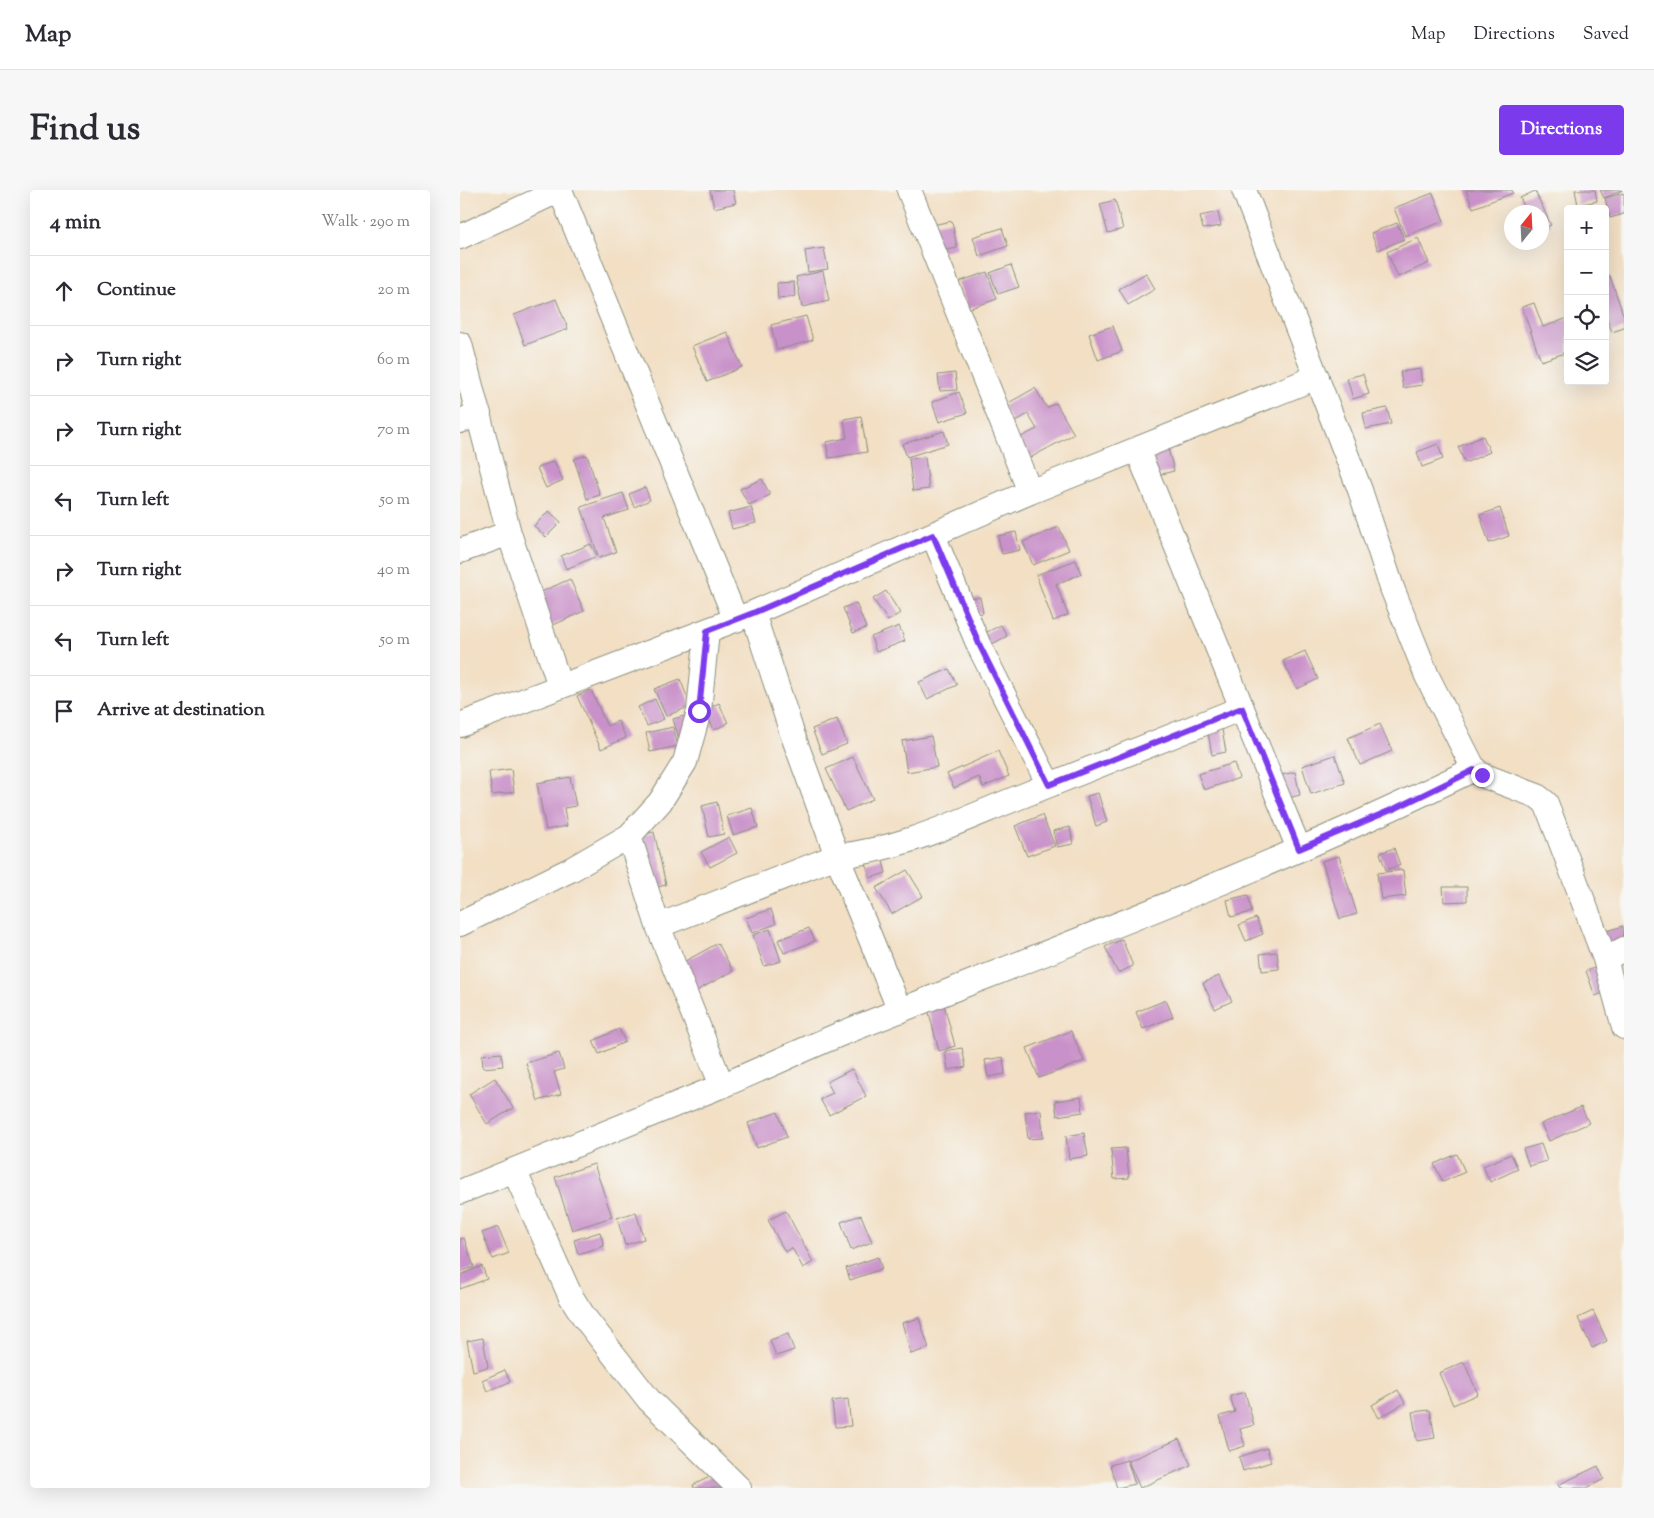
<!DOCTYPE html>
<html lang="en">
<head>
<meta charset="utf-8">
<style>
	:root { --surface:#fff; --page:#f7f7f7; --text:#2b2b33; --muted:#7c7c81; --line:#e1e1e2; --accent:#7c3aed }
	body { margin:0; font-family:"Sorts Mill Goudy",serif; background:var(--page); color:var(--text) }
	.controls { position:absolute; right:15px; top:15px; display:grid; overflow:hidden; border-radius:5px; box-shadow:0 5px 20px #0002 }
	.controls button { width:45px; height:45px; display:grid; place-items:center; padding:0; border:0; border-bottom:1px solid var(--line); background:var(--surface); color:var(--text); font:25px sans-serif }
	.compass { position:absolute; left:1044px; top:15px; width:45px; height:45px; border-radius:50%; background:var(--surface); box-shadow:0 5px 20px #0002; rotate:18deg }
	.stop { position:absolute; width:15px; height:15px; margin:-11px; border:4px solid #7c3aed; border-radius:50%; background:#fff }
	.stop.end { background:#7c3aed; border-color:#fff; box-shadow:0 1px 5px #0008 }
	.list { margin:0; padding:0; list-style:none }
	h2 { display:flex; justify-content:space-between; align-items:center; height:65px; margin:0; padding:0 20px; font-size:21px }
	h2 small { font-size:16px; font-weight:400; color:var(--muted) }
	.list li { display:grid; grid-template-columns:32px 1fr auto; gap:15px; align-items:center; box-sizing:border-box; height:70px; padding:0 20px; border-top:1px solid var(--line) }
	.list b { display:block; font-size:19px; white-space:nowrap }
	.list em { font-size:16px; font-style:normal; color:var(--muted) }
	.icon { flex:none; width:28px; height:28px; fill:none; stroke:currentColor; stroke-width:2; stroke-linecap:round; stroke-linejoin:round }
	.map { position:relative; flex:none; width:1164px; height:1298px; overflow:hidden; border-radius:5px }
	header { display:flex; align-items:center; gap:30px; box-sizing:border-box; height:70px; padding:0 25px; background:var(--surface); border-bottom:1px solid var(--line) }
	header strong { font-size:24px }
	nav { display:flex; gap:28px; margin-inline-start:auto; font-size:18px }
	.intro { display:flex; align-items:center; justify-content:space-between; box-sizing:border-box; height:120px; padding:0 30px }
	h1 { margin:0; font-size:35px }
	.button { padding:12px 22px; border-radius:5px; background:var(--accent); color:#fff; font-size:18px; font-weight:700 }
	main { display:flex; gap:30px; padding:0 30px }
	aside { flex:1; background:var(--surface); border-radius:5px; box-shadow:0 5px 20px #0002 }
	.map>svg:first-child { display:block }
	.building { fill:#c991c9 }
	.lines { fill:none; stroke-linecap:round; stroke-linejoin:round }
	.street-casing { stroke:#888e7c; stroke-width:26 }
	.street { stroke:#fff; stroke-width:24 }
	.route { stroke:#7c3aed; stroke-width:6 }
</style>
</head>
<body>
<header>
<strong>Map</strong>
<nav><a>Map</a><a>Directions</a><a>Saved</a></nav>
</header>
<div class="intro"><h1>Find us</h1><a class="button">Directions</a></div>
<main>
<aside>
<h2>4 min<small>Walk · 290 m</small></h2>
<ul class="list">
<li><svg class="icon" aria-label="ahead" viewBox="0 0 24 24"><path d="M12 20V5M6 11l6-6 6 6"/></svg><div><b>Continue</b></div><em>20 m</em></li>
<li><svg class="icon" aria-label="right" viewBox="0 0 24 24"><path d="M7 20v-9h11M14 6l5 5-5 5"/></svg><div><b>Turn right</b></div><em>60 m</em></li>
<li><svg class="icon" aria-label="right" viewBox="0 0 24 24"><path d="M7 20v-9h11M14 6l5 5-5 5"/></svg><div><b>Turn right</b></div><em>70 m</em></li>
<li><svg class="icon" aria-label="left" viewBox="0 0 24 24"><path d="M17 20v-9H6M10 6l-5 5 5 5"/></svg><div><b>Turn left</b></div><em>50 m</em></li>
<li><svg class="icon" aria-label="right" viewBox="0 0 24 24"><path d="M7 20v-9h11M14 6l5 5-5 5"/></svg><div><b>Turn right</b></div><em>40 m</em></li>
<li><svg class="icon" aria-label="left" viewBox="0 0 24 24"><path d="M17 20v-9H6M10 6l-5 5 5 5"/></svg><div><b>Turn left</b></div><em>50 m</em></li>
<li><svg class="icon" aria-label="arrive" viewBox="0 0 24 24"><path d="M6 21V4h12l-3 4 3 4H6"/></svg><div><b>Arrive at destination</b></div></li>
</ul>
</aside>
<div class="map">
<svg width="1164" height="1298" viewBox="0 0 1164 1298">
	<rect width="100%" height="100%" fill="#f6f6f2"/>
	<filter id="ink" filterUnits="userSpaceOnUse"><feTurbulence type="fractalNoise" baseFrequency=".02" numOctaves="2"/><feDisplacementMap in="SourceGraphic" scale="10" xChannelSelector="R" yChannelSelector="G"/><feConvolveMatrix kernelMatrix="1 2 1 2 8 2 1 2 1" color-interpolation-filters="sRGB"/></filter>
	<filter id="wash" filterUnits="userSpaceOnUse"><feTurbulence type="fractalNoise" baseFrequency=".0096" numOctaves="4" result="noise"/><feDisplacementMap in="SourceGraphic" scale="20" xChannelSelector="R" yChannelSelector="G"/><feGaussianBlur stdDeviation="1.12" result="paint"/><feColorMatrix in="noise" values="0 0 0 0 0 0 0 0 0 0 0 0 0 0 0 0 0 1.4 0 .05"/><feComposite in="paint" operator="in"/></filter>
	<g filter="url(#wash)">
		<rect width="100%" height="100%" fill="#f2dfc4"/>
		<g id="blocks">
			<!-- building -->
			<path class="building" d="M250 0H273L276 13 254 18Z
				M1006 0H1052L1053 3 1013 18Z
				M1115 0H1135L1137 11 1118 15Z
				M1140 0H1163L1144 8Z
				M1075 1 1091 35 1082 39V22H1067L1060 8Z
				M973 3 984 31 945 46 934 18Z
				M1164 3V24L1150 28 1145 8Z
				M655 10 663 39 648 43 640 14Z
				M758 22 761 36 743 39 740 26Z
				M492 31 497 58 473 63 467 36Z
				M937 33 944 49 918 60 911 43Z
				M542 38 548 56 519 66 513 47Z
				M958 48 969 73 938 87 927 62Z
				M364 58 368 79 348 82 345 61Z
				M551 75 559 97 538 104 530 83Z
				M363 81 369 111 342 117 336 87Z
				M527 82 537 109 508 119 498 92Z
				M686 83 695 99 668 115 659 99Z
				M1150 86 1164 127V138L1152 142 1145 123V87Z
				M334 92 335 107 318 109 317 93Z
				M96 109 108 139 65 155 54 125Z
				M1074 113 1083 137 1108 128V162L1081 171 1062 117Z
				M346 126 353 150 317 160 311 135Z
				M653 136 662 161 638 170 629 144Z
				M267 142 282 177 247 192 232 156Z
				M960 179 962 195 943 198 940 182Z
				M495 183 497 200 480 201 478 185Z
				M903 184 909 204 893 209 887 188Z
				M575 198 587 218 596 213 614 244 568 269 557 249 577 239 568 224 553 233 543 216Z
				M499 202 507 223 479 232 472 212Z
				M927 218 931 234 906 239 903 223Z
				M401 226 407 262 369 268 366 252 387 248 384 229Z
				M484 241 488 254 447 267 442 254Z
				M1023 246 1030 262 1005 273 998 257Z
				M978 254 983 269 962 277 957 262Z
				M708 259 714 281 694 286 688 264Z
				M127 265 140 305 127 309 114 269Z
				M465 267 469 299 453 301 449 269Z
				M94 271 103 290 86 298 77 278Z
				M302 289 310 305 289 315 280 299Z
				M185 297 190 310 174 317 169 304Z
				M163 303 169 320 144 328 156 362 139 368 121 317Z
				M291 317 296 333 272 339 268 323Z
				M1040 318 1049 346 1029 353 1020 325Z
				M89 321 101 332 86 347 74 336Z
				M599 337 609 360 573 375 563 352Z
				M556 342 560 360 542 364 538 346Z
				M131 354 137 366 106 379 101 366Z
				M616 370 621 384 596 394 608 425 593 431 576 385Z
				M110 389 124 421 87 438 72 406Z
				M426 401 440 423 428 431 413 409Z
				M520 407 523 423 505 426 502 411Z
				M396 413 406 438 393 443 383 418Z
				M541 435 547 446 525 458 519 446Z
				M439 436 445 451 416 462 411 447Z
				M845 461 858 489 837 499 823 471Z
				M489 479 497 495 467 509 459 492Z
				M220 489 231 516 206 526 194 499Z
				M131 500 147 536 158 531 166 548 141 559 117 506Z
				M195 509 204 529 187 536 178 517Z
				M259 513 268 533 254 540 245 520Z
				M243 521 248 538 228 543 224 566 213 529Z
				M377 529 387 554 362 564 352 539Z
				M761 534 766 562 752 565 747 537Z
				M920 534 932 561 900 575 888 548Z
				M213 537 218 556 190 562 186 543Z
				M471 546 477 577 447 582 442 551Z
				M538 561 549 586 523 597 519 587 494 598 487 584Z
				M875 565 885 593 851 604 842 576Z
				M393 567 413 609 386 621 366 579Z
				M774 573 779 588 744 600 738 584Z
				M51 579 54 602 32 605 29 582Z
				M835 582 840 605 828 608 822 585Z
				M110 587 116 616 104 618 107 636 86 640 77 593Z
				M638 603 647 632 636 636 627 606Z
				M257 612 264 644 249 647 242 616Z
				M292 618 298 637 273 645 267 626Z
				M582 625 595 656 567 666 555 636Z
				M610 637 613 654 597 657 593 641Z
				M194 642 206 695 188 699 176 646Z
				M269 647 277 663 250 677 241 662Z
				M934 658 940 675 926 680 920 663Z
				M879 666 897 724 880 729 862 671Z
				M422 668 426 683 410 688 406 673Z
				M447 680 463 706 432 724 416 698Z
				M943 680 946 706 921 709 917 683Z
				M983 697H1007V711L984 712Z
				M788 705 792 722 771 727 767 710Z
				M311 719 316 734 292 743 286 728Z
				M796 728 803 744 786 751 779 735Z
				M1163 736 1164 756 1131 767 1125 748Z
				M349 738 355 751 324 763 318 750Z
				M310 739 321 771 304 776 293 745Z
				M662 749 673 776 658 783 645 757Z
				M258 753 273 781 236 801 220 774Z
				M817 762 819 779 802 781 800 764Z
				M1143 775 1152 800 1135 806 1126 781Z
				M759 786 772 811 755 819 743 793Z
				M706 810 713 827 683 839 676 822Z
				M483 811 495 856 479 861 467 815Z
				M159 839 165 852 139 864 133 851Z
				M611 841 624 871 579 888 567 858Z
				M502 858 506 877 488 880 485 861Z
				M41 863 43 876 23 878 22 865Z
				M99 863 104 879 94 882 101 904 78 911 66 873Z
				M543 867 545 884 528 887 525 870Z
				M392 879 406 906 369 925 360 909 373 903 367 892Z
				M35 888 53 918 27 934 9 904Z
				M621 907 623 922 597 926 595 911Z
				M1121 917 1129 933 1089 951 1081 934Z
				M581 920 583 948 568 949 565 922Z
				M318 922 327 947 297 958 288 933Z
				M624 943 628 966 609 969 606 946Z
				M1081 954 1087 971 1069 976 1063 959Z
				M666 958 669 988 654 989 651 959Z
				M997 964 1005 982 983 992 974 974Z
				M1051 964 1058 979 1030 992 1023 976Z
				M134 974 152 1027 112 1040 95 987Z
				M326 1021 353 1072 343 1078 332 1058 325 1062 308 1030Z
				M176 1022 184 1049 165 1055 157 1028Z
				M401 1025 412 1052 391 1060 381 1032Z
				M38 1037 49 1063 33 1069 22 1043Z
				M140 1042 144 1056 118 1064 114 1050Z
				M4 1048 14 1077 0 1082V1049Z
				M418 1067 422 1079 390 1090 386 1078Z
				M22 1076 27 1089 0 1099V1085Z
				M1133 1121 1147 1151 1132 1158 1118 1128Z
				M459 1128 469 1158 451 1164 442 1133Z
				M328 1144 334 1160 316 1166 310 1150Z
				M23 1148 28 1177 13 1181 7 1151Z
				M1004 1172 1018 1204 993 1215 979 1183Z
				M45 1180 50 1192 27 1201 22 1190Z
				M938 1200 945 1213 919 1228 912 1215Z
				M785 1202 794 1235 780 1239 785 1256 769 1261 760 1226 775 1222 770 1206Z
				M388 1209 391 1236 375 1237 372 1211Z
				M970 1220 975 1248 957 1251 952 1222Z
				M719 1249 731 1275 680 1298 668 1271Z
				M807 1258 811 1272 783 1281 779 1267Z
				M667 1270 675 1294 657 1298 650 1275Z
				M1138 1276 1144 1289 1127 1298H1100L1098 1295Z
				M258 1283 265 1298H234L233 1295Z"/>
		</g>
	</g>
	<g filter="url(#ink)">
		<use href="#blocks" fill-opacity="0" stroke="#888e7c" stroke-width="1"/>
		<g class="lines">
			<defs>
				<path id="street" d="M100 0 276 430
					M449 0 570 302
					M784 0 900 300 932 398 967 486 1014 579 1022 585 1077 606 1086 613 1145 769 1164 837
					M0 47 100 0
					M0 154 49 343 100 496
					M0 231 19 224
					M677 259 839 659
					M473 345 519 456 589 595
					M0 361 49 343
					M293 423 332 543 377 666 440 821
					M0 535 293 423 570 302 857 187
					M169 646 198 736 262 896
					M0 734 112 679 169 646 200 612 225 572 239 521 247 441
					M198 736 377 666C440 660 499 631 557 608 632 578 707 548 782 518
					M1145 769 1164 759
					M54 980 110 1105 124 1127 189 1210 279 1298
					M0 1002C87 967 174 932 261 896 302 879 342 860 383 843 594 759 809 680 1014 579"/>
			</defs>
			<!-- street casing -->
			<use href="#street" class="street-casing"/>
			<!-- street -->
			<use href="#street" class="street"/>
		</g>
	</g>
	<g class="lines" filter="url(#ink)">
		<!-- route -->
		<path class="route" d="M239 521 247 441 293 423 473 345 520 456 589 595 782 518 839 659 936 618 1014 580 1022 585"/>
	</g>
</svg>
<div class="controls">
<button>+</button>
<button>−</button>
<button><svg class="icon" aria-label="locate" viewBox="0 0 24 24"><circle cx="12" cy="12" r="6"/><path d="M12 2v4M12 18v4M2 12h4M18 12h4"/></svg></button>
<button><svg class="icon" aria-label="layers" viewBox="0 0 24 24"><path d="M12 4l9 5-9 5-9-5zM3 14l9 5 9-5"/></svg></button>
</div>
<svg class="compass" viewBox="-18 -18 36 36"><path d="M0-13l5 13h-10z" fill="#e53935"/><path d="M0 13l5-13h-10z" fill="#7c7c81"/></svg>
<div class="stop" style="left:239px;top:521px"></div>
<div class="stop end" style="left:1022px;top:585px"></div>
</div>
</main>
</body>
</html>
